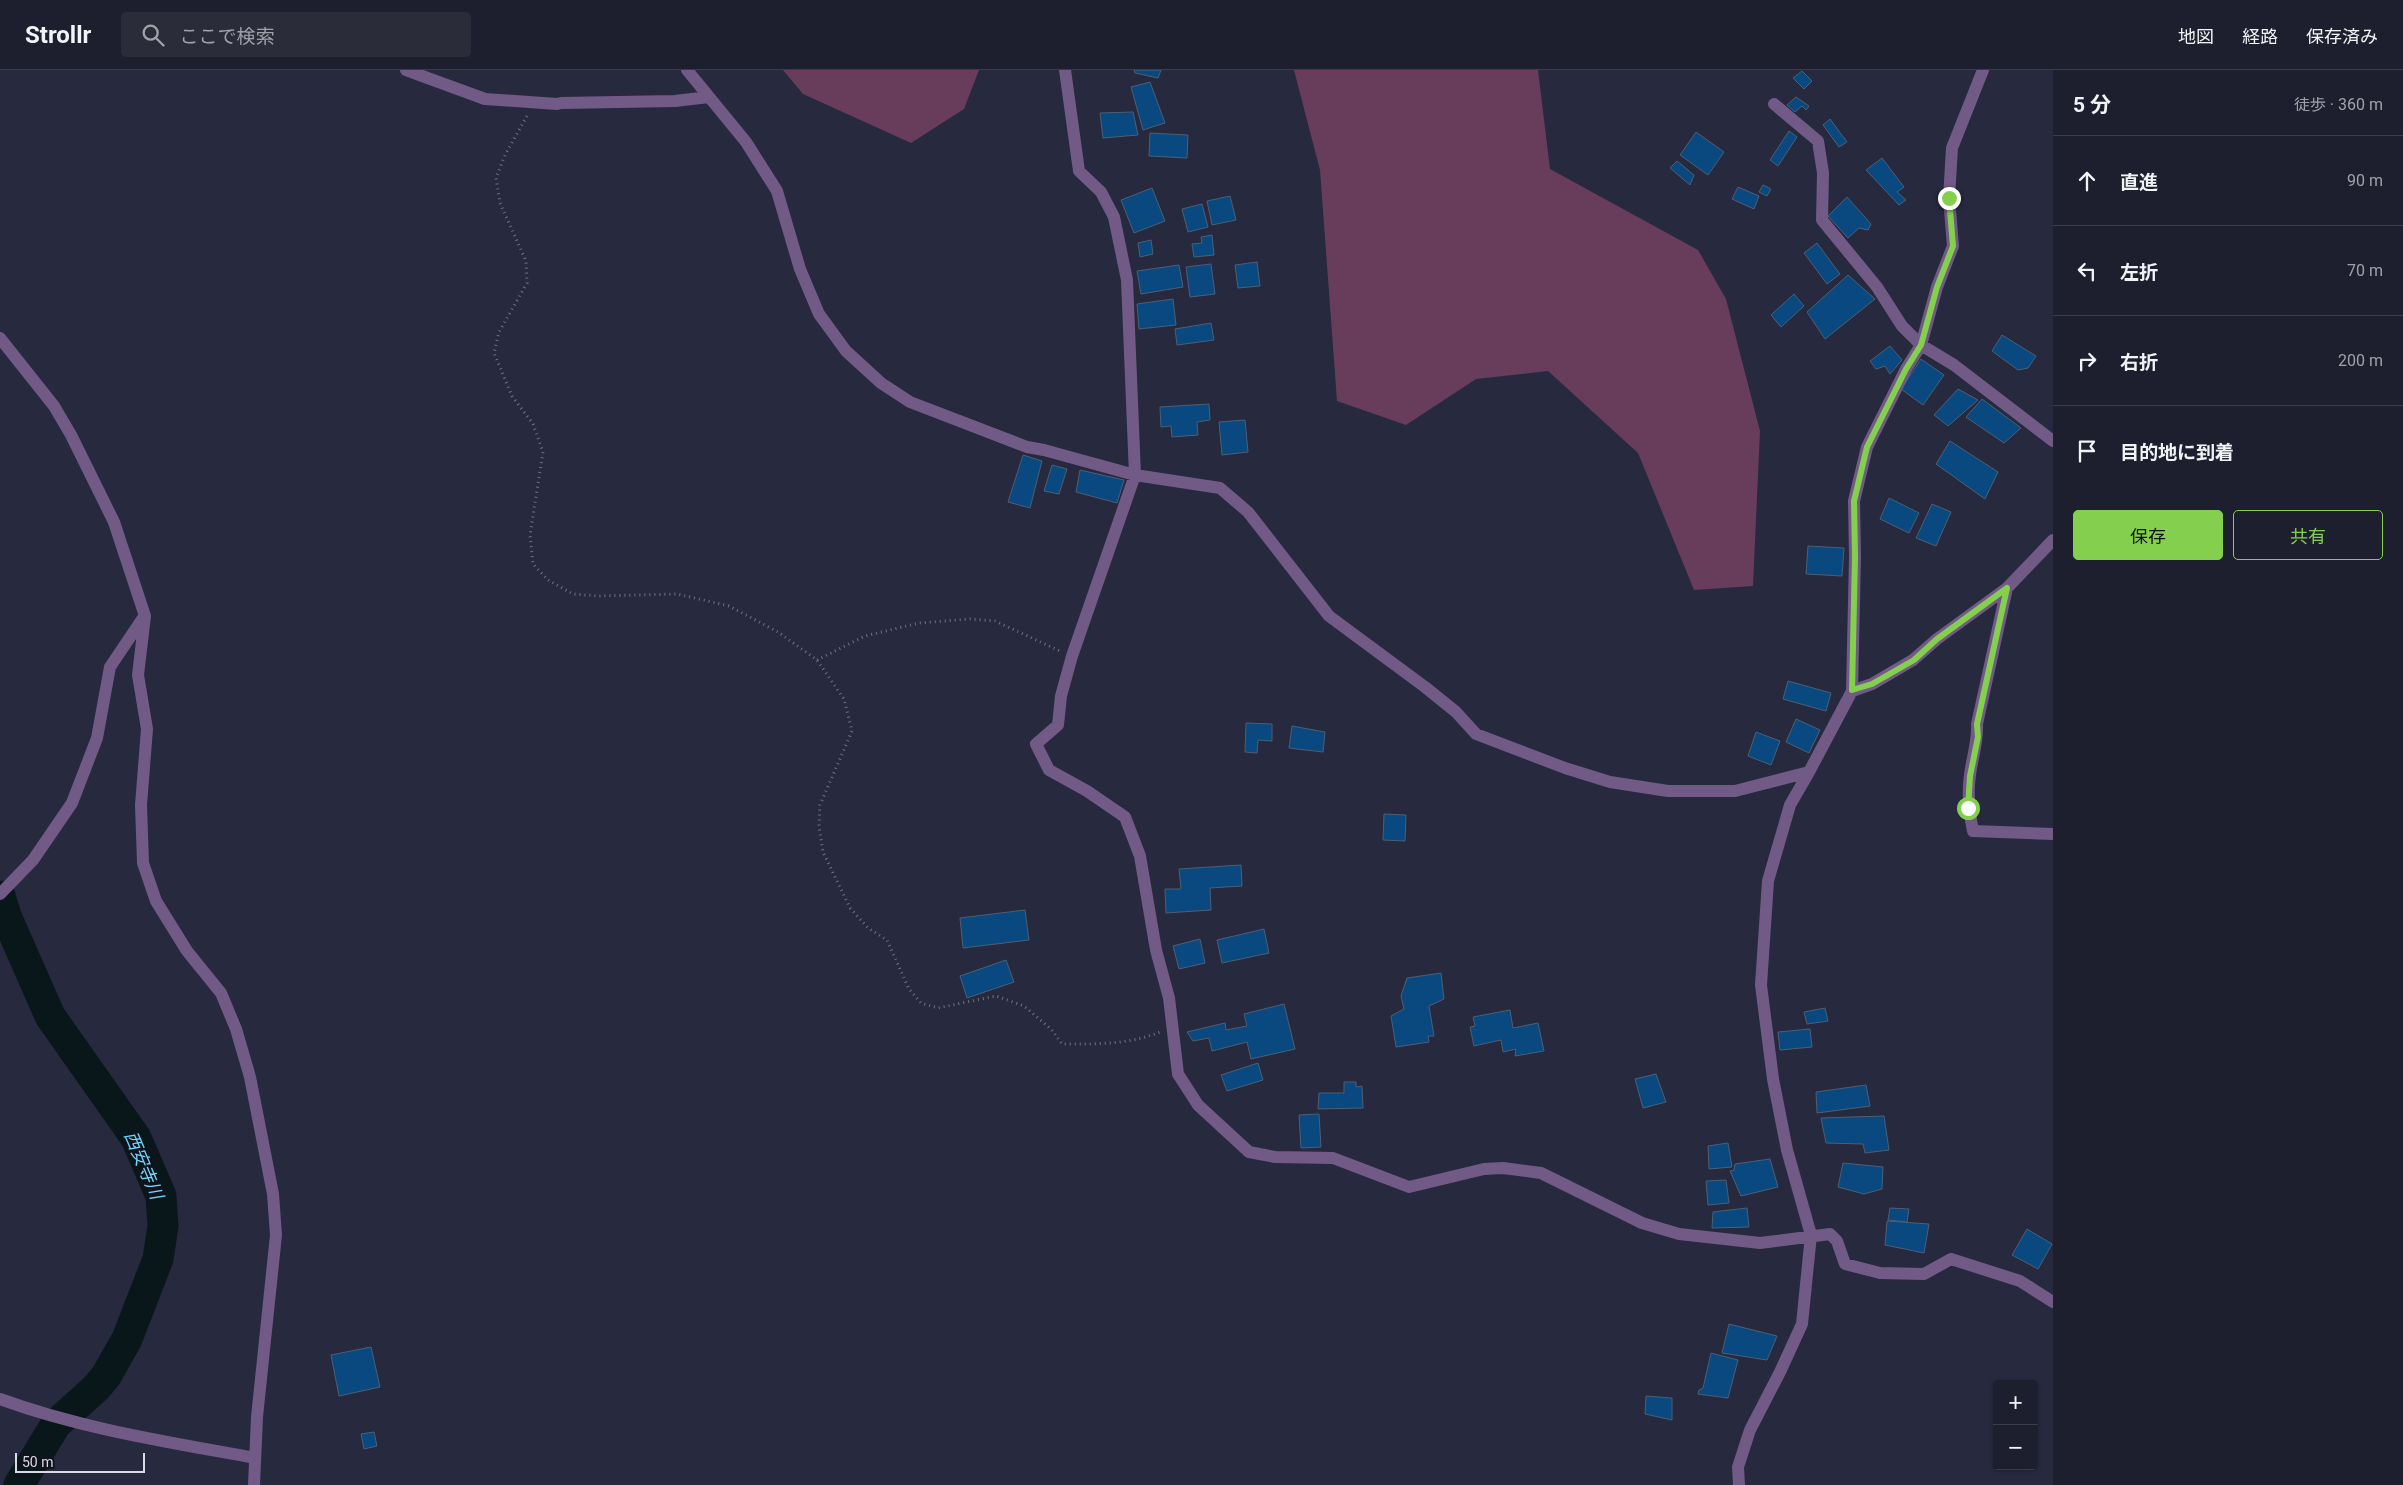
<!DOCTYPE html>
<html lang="ja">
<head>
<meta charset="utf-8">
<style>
	:root { --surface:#1d1f2e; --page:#2a2c3a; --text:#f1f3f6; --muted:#a0a2aa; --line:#3b3d4a; --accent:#84d04e }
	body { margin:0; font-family:Roboto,"Noto Sans JP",sans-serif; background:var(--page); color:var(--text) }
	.controls { position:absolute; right:15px; bottom:15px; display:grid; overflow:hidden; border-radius:5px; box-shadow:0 1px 4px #0004 }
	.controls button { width:45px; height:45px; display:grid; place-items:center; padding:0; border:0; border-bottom:1px solid var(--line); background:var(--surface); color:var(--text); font:25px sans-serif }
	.scale { position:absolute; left:15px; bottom:12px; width:130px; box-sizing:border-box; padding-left:5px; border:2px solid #d8dae8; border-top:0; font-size:14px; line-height:18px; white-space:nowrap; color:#d8dae8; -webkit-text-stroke:4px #11121c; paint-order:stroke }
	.stop { position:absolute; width:15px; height:15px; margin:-11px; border:4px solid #84d04e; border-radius:50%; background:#fff }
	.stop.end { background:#84d04e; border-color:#fff; box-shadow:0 1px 5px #0008 }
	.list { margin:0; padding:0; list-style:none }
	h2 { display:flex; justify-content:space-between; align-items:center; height:65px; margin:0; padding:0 20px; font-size:21px }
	h2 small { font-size:16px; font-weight:400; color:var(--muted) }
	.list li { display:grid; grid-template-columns:32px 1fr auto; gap:15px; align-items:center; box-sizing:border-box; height:90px; padding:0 20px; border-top:1px solid var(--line) }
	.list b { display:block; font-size:19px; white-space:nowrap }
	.list em { font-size:16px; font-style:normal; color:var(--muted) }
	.actions { display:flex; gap:10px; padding:15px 20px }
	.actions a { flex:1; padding:11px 0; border:1px solid var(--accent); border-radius:5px; text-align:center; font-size:18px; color:var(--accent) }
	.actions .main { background:var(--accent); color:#111 }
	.icon { flex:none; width:28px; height:28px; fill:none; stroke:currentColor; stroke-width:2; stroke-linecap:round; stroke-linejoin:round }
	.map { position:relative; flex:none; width:2053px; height:1415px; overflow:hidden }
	header { display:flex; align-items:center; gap:30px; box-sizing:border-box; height:70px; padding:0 25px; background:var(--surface); border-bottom:1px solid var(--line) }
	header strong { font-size:24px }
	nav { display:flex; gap:28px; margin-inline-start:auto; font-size:18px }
	.search { width:350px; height:45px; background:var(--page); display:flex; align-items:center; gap:12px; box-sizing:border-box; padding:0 18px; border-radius:5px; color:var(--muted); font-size:19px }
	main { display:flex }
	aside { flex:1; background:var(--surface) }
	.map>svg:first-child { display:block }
	.green { fill:#673d5b }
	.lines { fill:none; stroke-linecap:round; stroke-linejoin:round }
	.river { stroke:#09171b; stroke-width:31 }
	.building { fill:#0a497f; stroke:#4d5f73 }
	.path { stroke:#6f7183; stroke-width:3; stroke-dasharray:1 4; stroke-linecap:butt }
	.minor { stroke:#725a87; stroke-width:12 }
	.route { stroke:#84d04e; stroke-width:6 }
	.labels { text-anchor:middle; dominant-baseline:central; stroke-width:4; stroke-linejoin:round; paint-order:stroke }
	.water-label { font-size:18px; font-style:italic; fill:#6bd7f9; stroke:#11121c }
</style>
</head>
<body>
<header>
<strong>Strollr</strong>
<div class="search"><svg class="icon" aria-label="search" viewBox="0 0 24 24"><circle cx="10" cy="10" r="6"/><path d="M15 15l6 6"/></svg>ここで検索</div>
<nav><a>地図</a><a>経路</a><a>保存済み</a></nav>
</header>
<main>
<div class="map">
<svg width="2053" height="1415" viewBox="0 0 2053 1415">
	<rect width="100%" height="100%" fill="#27293e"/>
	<!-- green -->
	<path class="green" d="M783 0H979L964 39 911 73 803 24Z
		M1294 0H1538L1550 99 1698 180 1726 229 1760 361 1753 516 1694 520 1638 383 1548 301 1476 309 1406 355 1337 331 1320 100Z"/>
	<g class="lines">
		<!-- river -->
		<path class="river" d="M0 826 6 846 50 946 136 1068 161 1126 163 1156 158 1189 127 1269 106 1306 96 1318 56 1354 19 1415"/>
	</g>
	<!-- building -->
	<path class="building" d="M1134 0H1161L1158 8 1135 3Z
		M1802 1 1812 11 1804 19 1793 8Z
		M1150 12 1165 53 1143 60 1131 17Z
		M1796 27 1809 36 1806 40 1802 36 1795 42 1787 35Z
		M1133 42 1138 65 1103 68 1100 43Z
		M1830 49 1847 72 1839 77 1823 55Z
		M1789 61 1797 67 1778 96 1770 90Z
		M1696 62 1724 82 1708 105 1680 85Z
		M1150 63 1188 65 1187 88 1149 86Z
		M1882 88 1904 117 1897 122 1906 130 1899 135 1866 100Z
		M1677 91 1694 105 1690 115 1670 98Z
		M1763 115 1771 119 1767 126 1759 122Z
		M1738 117 1759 126 1754 139 1732 129Z
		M1152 118 1165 151 1134 163 1121 130Z
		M1230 126 1236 150 1212 155 1207 131Z
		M1847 127 1871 154 1868 160 1859 158 1848 168 1828 146Z
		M1202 134 1208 157 1188 162 1182 139Z
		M1212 165 1214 185 1194 187 1192 174 1202 173 1201 167Z
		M1151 170 1153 184 1140 187 1138 173Z
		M1817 173 1840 204 1827 214 1804 183Z
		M1257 192 1260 216 1238 218 1235 195Z
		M1211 194 1215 224 1190 227 1186 197Z
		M1179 195 1183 217 1141 224 1137 201Z
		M1848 205 1875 229 1825 269 1807 242Z
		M1794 224 1804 236 1781 257 1771 245Z
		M1173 229 1176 255 1139 259 1137 234Z
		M1211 253 1214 270 1177 275 1175 259Z
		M2002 265 2036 286 2028 298 2018 300 1992 281Z
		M1890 276 1902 290 1890 304 1885 296 1876 299 1870 291Z
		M1921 289 1944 305 1923 335 1901 319Z
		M1958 319 1978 330 1948 356 1934 345Z
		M1982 329 2021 358 2004 373 1966 347Z
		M1209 334 1210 350 1197 352 1198 365 1172 367 1171 356 1161 357 1160 337Z
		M1245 350 1248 382 1222 385 1219 352Z
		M1950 371 1998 402 1985 429 1936 394Z
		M1023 385 1042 391 1030 438 1008 432Z
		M1052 395 1067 399 1059 424 1044 421Z
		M1080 400 1124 410 1117 433 1076 422Z
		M1889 428 1919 443 1909 463 1880 449Z
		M1932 434 1951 442 1936 476 1916 468Z
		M1808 476 1844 478 1842 506 1806 504Z
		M1788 611 1831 623 1826 641 1783 629Z
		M1796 649 1820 660 1809 683 1786 672Z
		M1246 653 1272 654V671L1258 670 1257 683 1245 682Z
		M1292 656 1325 662 1323 682 1289 678Z
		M1756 662 1780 671 1771 695 1748 686Z
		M1384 744 1406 745 1405 771 1383 770Z
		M1241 795 1242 816 1210 818 1211 840 1166 843 1165 819H1181L1179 799Z
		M1025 840 1029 870 963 878 960 848Z
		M1264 859 1269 883 1222 893 1217 870Z
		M1200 869 1205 893 1179 899 1173 876Z
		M1006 890 1014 912 967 928 960 906Z
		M1441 903 1444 929 1429 936 1434 966H1428L1429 972 1396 977 1391 946 1404 939 1401 926 1407 908Z
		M1284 934 1295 979 1251 989 1247 972 1212 981 1209 968 1193 971 1187 962 1225 953 1226 960 1247 956 1244 944Z
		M1825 938 1828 951 1807 954 1804 942Z
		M1510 940 1513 958 1538 953 1544 981 1515 986 1516 979 1503 982 1501 970 1474 976 1470 957 1475 956 1473 947Z
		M1810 959 1812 977 1780 980 1778 962Z
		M1258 993 1263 1010 1227 1021 1221 1005Z
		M1656 1004 1666 1032 1643 1038 1635 1009Z
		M1344 1012H1356V1017L1362 1016 1363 1038 1318 1039 1319 1023H1344Z
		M1866 1015 1870 1036 1817 1043 1816 1022Z
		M1319 1044 1321 1077 1301 1078 1299 1045Z
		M1884 1046 1889 1080 1865 1083 1863 1074 1826 1073 1821 1048Z
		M1728 1073 1732 1097 1709 1099 1708 1076Z
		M1770 1089 1778 1117 1741 1126 1730 1101 1734 1100 1735 1094Z
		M1843 1093 1883 1097 1882 1119 1864 1124 1838 1117Z
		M1726 1110 1729 1133 1708 1135 1706 1111Z
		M1747 1138 1749 1157 1712 1158 1713 1142Z
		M1890 1138 1909 1139 1907 1152 1888 1150Z
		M1887 1151 1929 1154 1924 1183 1885 1175Z
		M2027 1159 2052 1174 2038 1199 2012 1185Z
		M1729 1254 1777 1266 1767 1290 1722 1283Z
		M371 1277 380 1317 339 1326 331 1285Z
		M1711 1283 1738 1290 1728 1328 1698 1324 1699 1320 1703 1318Z
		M1646 1326 1672 1328V1350L1645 1344Z
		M374 1362 377 1376 364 1379 361 1364Z"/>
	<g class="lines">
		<!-- path -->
		<path class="path" d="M527 46 505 85 496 108 500 133 526 191 527 213 499 262 494 283 512 326 533 354 543 382 530 465 533 494 548 510 573 524 599 526 677 524 729 536 778 562 817 590 844 629 852 661 820 735 819 757 823 782 850 838 868 858 887 870 909 919 921 933 938 938 996 926 1024 936 1051 959 1062 974C1095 974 1128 975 1160 962
			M817 590 865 566 919 553 970 549 995 551 1060 581"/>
		<!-- minor -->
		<path class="minor" d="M406 0 485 29 557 34 561 33 675 31 709 27
			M687 0 746 72 777 121 800 199 819 244 846 281 881 313 910 332 1027 377 1044 380 1135 405 1220 418 1248 442 1329 546 1425 617 1456 642 1476 664 1565 698 1610 712 1668 721H1735L1809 702
			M1065 0 1079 101 1101 122 1114 147 1127 210 1135 405 1072 586 1061 626 1058 655 1036 674 1049 700 1087 721 1125 747 1140 786 1156 880 1169 928 1178 1004 1198 1035 1249 1082 1275 1087 1333 1088 1409 1117 1484 1099 1503 1098 1541 1103 1642 1153 1679 1164 1760 1173 1830 1164 1837 1171 1845 1194 1880 1203 1924 1204 1951 1189 2020 1211 2053 1232
			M1774 34 1818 71 1823 103 1822 150 1877 217 1902 256 1921 275 1954 295 2053 371
			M0 268 54 336 71 365 114 452 145 546 138 605 147 659 141 735 143 793 156 831 187 881 221 923 236 959 250 1007 273 1124 276 1165 257 1347 254 1415
			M2007 518 1977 654C1978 672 1972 688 1970 705 1967 725 1969 742 1973 761L2053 764
			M1852 621 1872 614 1913 590 1937 569 2007 518 2053 470
			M0 824 33 790 72 733 97 668 110 597 143 548
			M0 1329C82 1359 169 1372 255 1388
			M1739 1415 1738 1397 1750 1360 1780 1302 1802 1254 1811 1165 1787 1080 1773 1009 1761 915 1768 811 1790 735 1809 702 1852 621 1855 487 1854 431 1867 377 1906 299 1921 275 1937 217 1953 176 1949 128 1952 78 1983 0"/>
	</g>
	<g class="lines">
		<!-- route -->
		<path class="route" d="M1949 128 1953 176 1937 217 1921 275 1906 299 1867 377 1854 431 1855 487 1852 620 1872 614 1914 590 1937 569 2007 518 1977 654 1978 667 1970 706 1968 738"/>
	</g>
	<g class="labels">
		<!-- water labels -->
		<g class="water-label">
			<text transform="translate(144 1095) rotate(67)">西安寺川</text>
		</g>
	</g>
</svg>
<div class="controls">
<button>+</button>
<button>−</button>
</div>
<div class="scale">50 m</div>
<div class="stop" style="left:1968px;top:738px"></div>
<div class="stop end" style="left:1949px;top:128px"></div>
</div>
<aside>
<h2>5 分<small>徒歩 · 360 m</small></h2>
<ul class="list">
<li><svg class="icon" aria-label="ahead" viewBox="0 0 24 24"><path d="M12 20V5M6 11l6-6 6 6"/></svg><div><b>直進</b></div><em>90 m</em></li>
<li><svg class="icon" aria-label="left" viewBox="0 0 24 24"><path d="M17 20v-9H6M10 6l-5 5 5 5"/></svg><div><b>左折</b></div><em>70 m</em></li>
<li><svg class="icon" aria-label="right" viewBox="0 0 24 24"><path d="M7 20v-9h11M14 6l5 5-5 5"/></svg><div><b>右折</b></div><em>200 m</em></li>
<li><svg class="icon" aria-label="arrive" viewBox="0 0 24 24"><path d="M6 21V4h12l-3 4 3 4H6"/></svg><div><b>目的地に到着</b></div></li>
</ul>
<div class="actions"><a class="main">保存</a><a>共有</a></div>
</aside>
</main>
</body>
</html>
